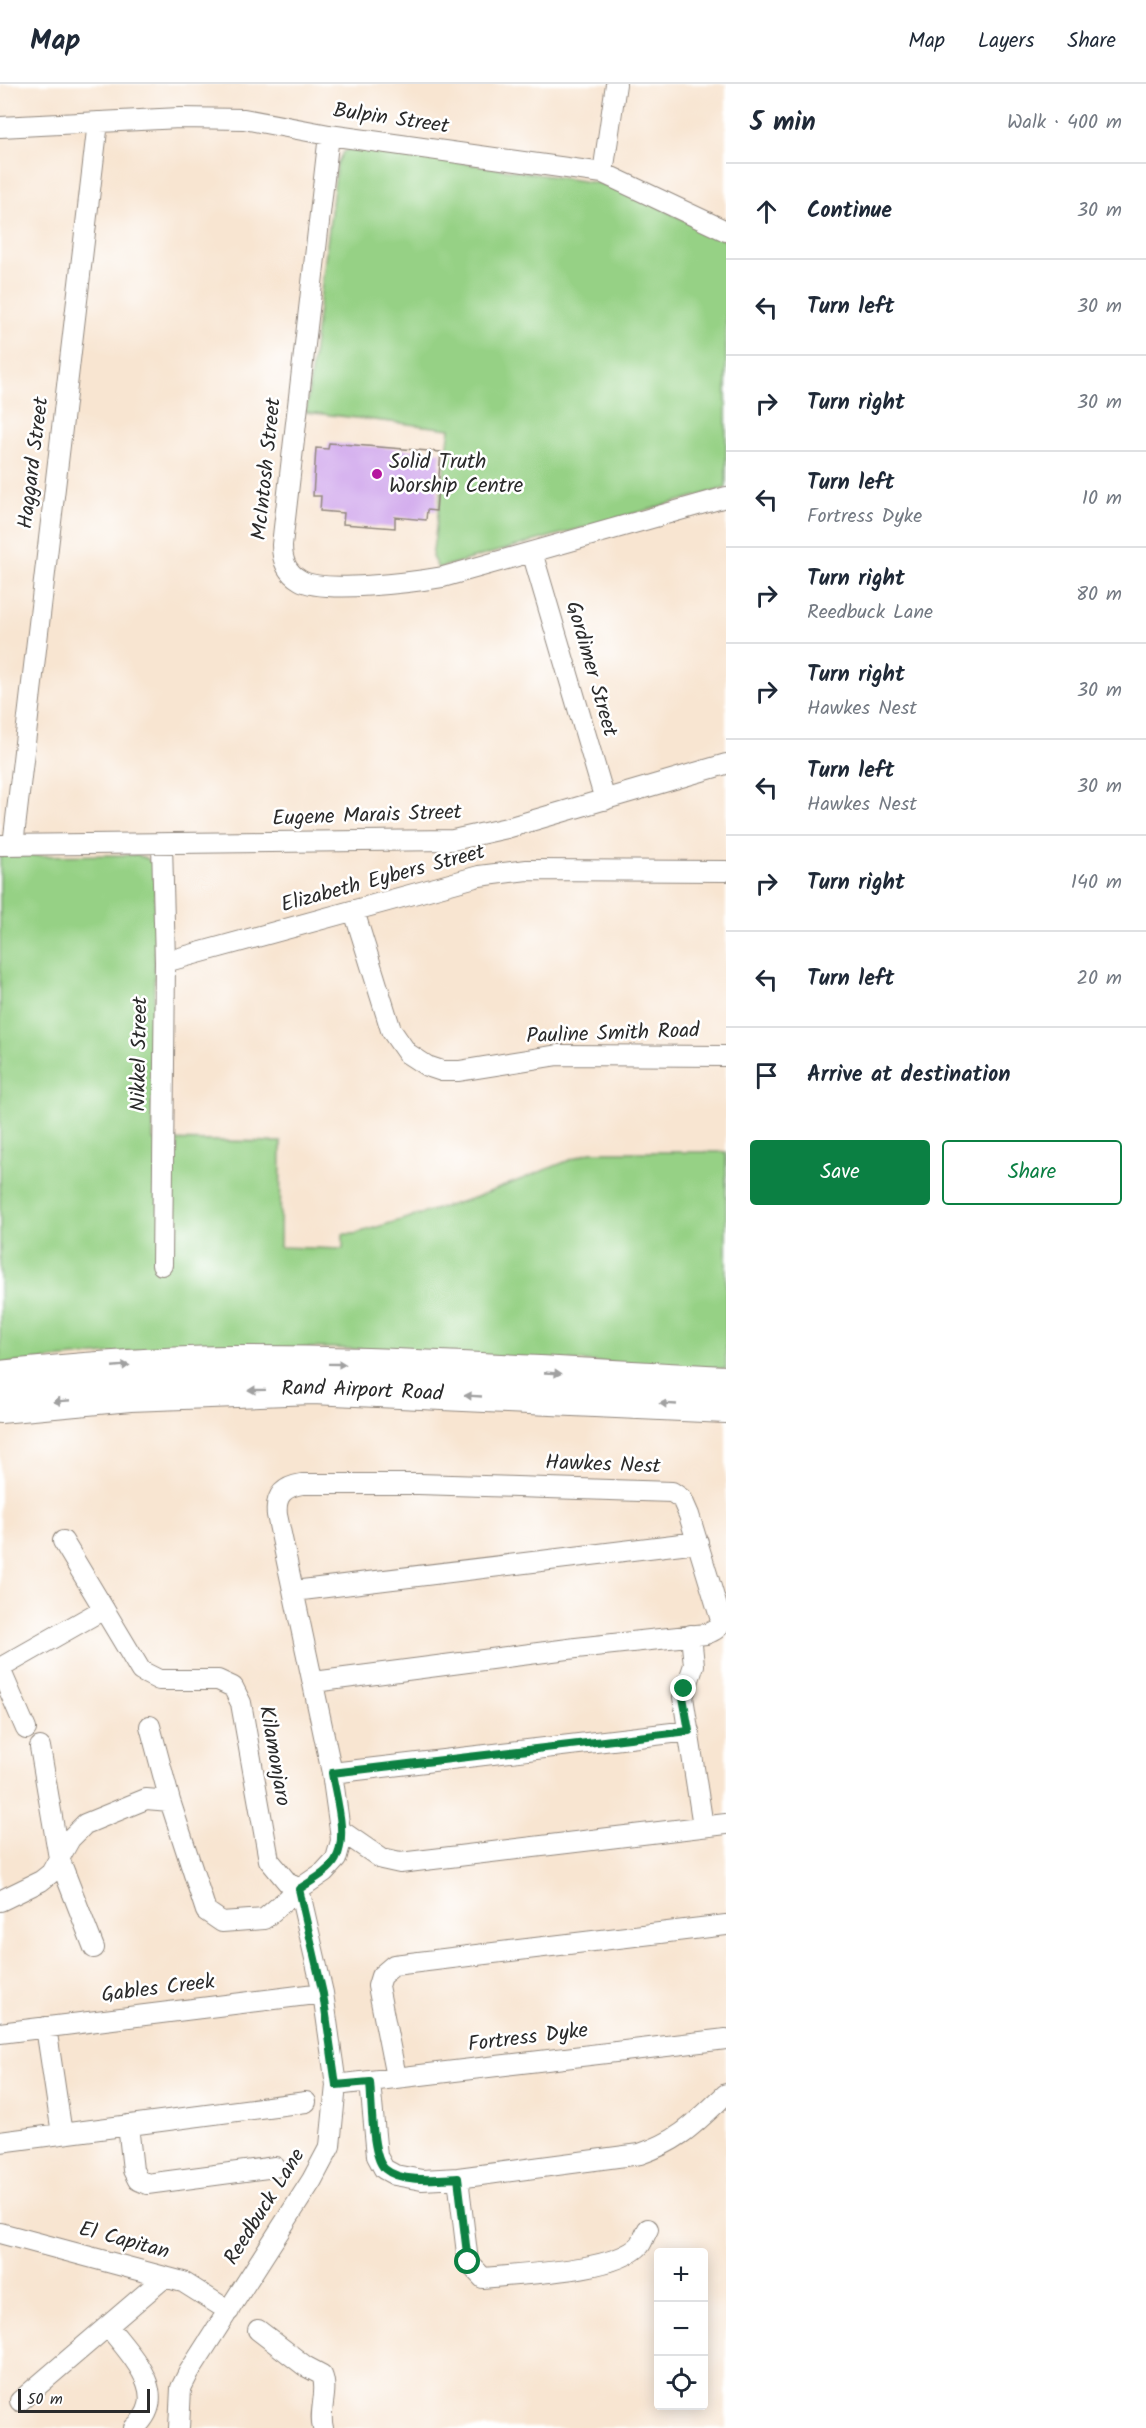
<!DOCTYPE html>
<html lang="en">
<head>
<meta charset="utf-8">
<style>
	:root { --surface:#fff; --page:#f6f6f7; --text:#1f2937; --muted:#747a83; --line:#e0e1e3; --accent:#0b8043 }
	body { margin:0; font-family:Kalam,sans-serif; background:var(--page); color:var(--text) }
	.controls { position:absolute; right:18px; bottom:18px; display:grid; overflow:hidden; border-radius:6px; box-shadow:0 3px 15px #0003 }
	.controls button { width:54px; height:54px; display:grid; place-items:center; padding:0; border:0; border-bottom:2px solid var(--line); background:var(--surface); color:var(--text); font:30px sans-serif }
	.scale { position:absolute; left:18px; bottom:15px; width:132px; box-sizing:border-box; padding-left:6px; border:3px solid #2b2b2b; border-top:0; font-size:16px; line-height:21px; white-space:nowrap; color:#2b2b2b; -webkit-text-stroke:4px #fff; paint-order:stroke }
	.stop { position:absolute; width:18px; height:18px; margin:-14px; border:4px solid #0b8043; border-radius:50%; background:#fff }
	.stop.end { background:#0b8043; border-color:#fff; box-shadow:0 2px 6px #0008 }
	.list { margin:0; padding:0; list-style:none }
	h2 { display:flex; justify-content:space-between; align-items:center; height:78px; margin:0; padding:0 24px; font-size:26px }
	h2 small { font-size:20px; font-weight:400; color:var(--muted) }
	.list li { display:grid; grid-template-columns:39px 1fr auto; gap:18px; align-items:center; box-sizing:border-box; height:96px; padding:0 24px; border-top:2px solid var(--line) }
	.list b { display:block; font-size:22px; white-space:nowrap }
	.list p { margin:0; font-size:20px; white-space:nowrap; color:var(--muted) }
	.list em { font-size:20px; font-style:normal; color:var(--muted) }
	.actions { display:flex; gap:12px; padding:18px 24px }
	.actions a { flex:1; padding:14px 0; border:2px solid var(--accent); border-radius:6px; text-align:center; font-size:21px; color:var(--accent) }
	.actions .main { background:var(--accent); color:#fff }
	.icon { flex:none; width:33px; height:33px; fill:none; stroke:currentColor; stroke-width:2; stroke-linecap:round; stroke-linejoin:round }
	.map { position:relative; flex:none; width:726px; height:2344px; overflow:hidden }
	header { display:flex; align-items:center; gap:36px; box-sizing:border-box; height:84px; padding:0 30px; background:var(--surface); border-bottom:2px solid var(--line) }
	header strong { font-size:28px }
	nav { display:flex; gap:33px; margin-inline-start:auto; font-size:21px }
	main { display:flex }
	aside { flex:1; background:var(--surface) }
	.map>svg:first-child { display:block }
	.green { fill:#96d185; stroke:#607e58; stroke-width:1.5 }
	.building { fill:#cea3eb }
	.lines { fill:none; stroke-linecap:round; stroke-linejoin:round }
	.minor-casing { stroke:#92887e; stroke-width:22 }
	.primary-casing { stroke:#92887e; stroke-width:34 }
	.minor { stroke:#fff; stroke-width:20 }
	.primary { stroke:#fff; stroke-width:32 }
	.oneway { fill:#a0a0a0 }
	.route { stroke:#0b8043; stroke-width:8 }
	.poi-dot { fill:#b5179e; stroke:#fff; stroke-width:2 }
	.labels { text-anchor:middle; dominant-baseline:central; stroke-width:5; stroke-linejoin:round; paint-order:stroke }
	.street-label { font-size:21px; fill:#2b2b2b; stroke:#fff }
	.poi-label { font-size:21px; fill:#2b2b2b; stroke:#fff; text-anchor:start }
</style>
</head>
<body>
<header>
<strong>Map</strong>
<nav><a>Map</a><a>Layers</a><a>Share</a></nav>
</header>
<main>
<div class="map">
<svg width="726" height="2344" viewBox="0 0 726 2344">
	<rect width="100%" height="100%" fill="#fff"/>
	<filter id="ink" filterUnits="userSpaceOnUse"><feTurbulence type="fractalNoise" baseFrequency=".0167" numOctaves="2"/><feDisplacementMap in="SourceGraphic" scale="12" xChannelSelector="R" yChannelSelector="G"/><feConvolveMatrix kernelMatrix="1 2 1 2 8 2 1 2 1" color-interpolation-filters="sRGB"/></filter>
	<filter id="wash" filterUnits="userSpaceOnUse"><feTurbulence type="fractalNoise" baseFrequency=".008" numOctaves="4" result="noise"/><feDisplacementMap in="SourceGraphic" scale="24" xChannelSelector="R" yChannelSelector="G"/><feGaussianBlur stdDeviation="1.35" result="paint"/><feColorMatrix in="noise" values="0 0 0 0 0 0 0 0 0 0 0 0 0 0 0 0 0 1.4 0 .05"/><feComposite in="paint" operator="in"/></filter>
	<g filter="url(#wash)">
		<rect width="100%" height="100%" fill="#f8e5d1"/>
		<!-- green -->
		<path class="green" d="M352 64H363L603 100 647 117 726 157V404L438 484 432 473 450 345 306 328 337 80 343 68Z
			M136 771 146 774 154 781 155 805 153 1056 281 1058 280 1163 343 1165V1150H354L474 1114 590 1068H726V1285L332 1264H172L0 1280V772Z"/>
		<g id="blocks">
			<!-- building -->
			<path class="building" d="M329 359 441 368 436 427 427 426 426 436 395 433V444L343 440 344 429 320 427 321 412H313L316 364 328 365Z"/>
		</g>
	</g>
	<g filter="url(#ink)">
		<use href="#blocks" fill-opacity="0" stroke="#92887e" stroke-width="1.5"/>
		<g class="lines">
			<defs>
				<path id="minor" d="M0 43 180 34 244 35 329 51 603 89 726 147
					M329 51 282 461C282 476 286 488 300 496 322 510 414 498 443 493L726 413
					M603 89 616 0
					M532 468 605 716
					M0 761 453 756 507 744 726 680
					M13 761 98 38
					M354 827 391 946 407 969 427 982 442 987H459L558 971 726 972
					M165 878 479 792 527 786 726 787
					M162 1181 165 878 162 760
					M63 1457 141 1587 159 1596H218L233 1603 241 1619 269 1776 288 1799 299 1805
					M294 1507 698 1458
					M691 1551 694 1581 683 1613 703 1742
					M0 1584 104 1525
					M0 1585 26 1645
					M150 1642 170 1717
					M40 1663 59 1774 94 1864
					M332 1689 689 1647
					M340 1746 382 1775 400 1779 726 1740
					M0 1817 41 1797 51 1789 70 1755 85 1740 146 1715 170 1717 206 1827 222 1838 264 1835 299 1805 324 1788 336 1775 341 1757 340 1746 332 1689 277 1431C275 1412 283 1403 302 1400H418L672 1408 682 1415 689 1431 721 1536C719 1545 714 1547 706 1550L576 1564 314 1598
					M46 1943 62 2050
					M0 1949 323 1909
					M396 1993 378 1902 381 1892 394 1881 726 1841
					M370 1998 377 2072 384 2085 395 2091 422 2096 458 2094 640 2070C681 2056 695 2039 726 2010
					M336 2001 726 1955
					M128 2041 133 2086 138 2096 147 2100 275 2083
					M0 2058 306 2018
					M458 2094 468 2178 483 2194C519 2190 616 2188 640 2161 643 2157 645 2150 648 2145
					M0 2149 183 2198 229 2227
					M108 2242C130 2271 173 2311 134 2344
					M258 2246 305 2282 322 2291C329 2307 318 2327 323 2344
					M20 2317 165 2193
					M179 2344 181 2304 189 2288 312 2096 330 2062 336 2001 323 1909 299 1805"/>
				<g id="primary">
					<path d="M0 1293C75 1285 151 1279 227 1278 393 1277 560 1290 726 1298"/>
					<path id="s1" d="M0 1323 130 1311 313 1304 726 1323"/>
				</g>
			</defs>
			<!-- minor casing -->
			<use href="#minor" class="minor-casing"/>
			<!-- primary casing -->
			<use href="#primary" class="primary-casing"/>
			<!-- minor -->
			<use href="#minor" class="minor"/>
			<!-- primary -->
			<use href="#primary" class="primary"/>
		</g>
		<!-- one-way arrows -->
		<defs><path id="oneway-solid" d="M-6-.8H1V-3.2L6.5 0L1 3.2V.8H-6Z" transform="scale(1.5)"/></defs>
		<g class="oneway">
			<use href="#oneway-solid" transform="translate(337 1280) rotate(1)"/>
			<use href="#oneway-solid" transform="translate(121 1282) rotate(-5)"/>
			<use href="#oneway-solid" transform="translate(553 1289) rotate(3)"/>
			<use href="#oneway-solid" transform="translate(257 1306) rotate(179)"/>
			<use href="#oneway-solid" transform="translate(473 1312) rotate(-177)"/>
			<use href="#oneway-solid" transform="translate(62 1317) rotate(175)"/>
			<use href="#oneway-solid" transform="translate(668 1320) rotate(-177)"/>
		</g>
	</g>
	<g class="lines" filter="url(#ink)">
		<!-- route -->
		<path class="route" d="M468 2178 458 2094C437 2095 401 2099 385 2085 371 2073 372 2017 370 1998L336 2001 323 1910 299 1805C311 1797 329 1788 336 1775 348 1751 336 1714 332 1689L689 1647 683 1613 684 1605"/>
	</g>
	<!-- markers -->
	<circle class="poi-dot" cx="377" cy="390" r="6"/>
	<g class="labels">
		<!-- street labels -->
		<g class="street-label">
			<text transform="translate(391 35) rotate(8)">Bulpin Street</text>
			<text transform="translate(34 379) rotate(-83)">Haggard Street</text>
			<text transform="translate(267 385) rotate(-84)">McIntosh Street</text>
			<text transform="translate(591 585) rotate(74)">Gordimer Street</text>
			<text transform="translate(367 732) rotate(-2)">Eugene Marais Street</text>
			<text transform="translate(383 795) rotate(-15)">Elizabeth Eybers Street</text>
			<text transform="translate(613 950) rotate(-2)">Pauline Smith Road</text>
			<text transform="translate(140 970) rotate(-89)">Nikkel Street</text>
			<text stroke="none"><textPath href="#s1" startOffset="363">Rand Airport Road</textPath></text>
			<text transform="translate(603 1381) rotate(2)">Hawkes Nest</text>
			<text transform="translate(274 1672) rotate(80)">Kilamonjaro</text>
			<text transform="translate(158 1905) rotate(-7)">Gables Creek</text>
			<text transform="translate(528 1954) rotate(-7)">Fortress Dyke</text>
			<text transform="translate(265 2123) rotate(-58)">Reedbuck Lane</text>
			<text transform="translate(124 2157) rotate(15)">El Capitan</text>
		</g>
		<!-- poi labels -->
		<g class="poi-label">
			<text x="389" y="378">Solid Truth<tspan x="389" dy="24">Worship Centre</tspan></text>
		</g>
	</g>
</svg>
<div class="controls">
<button>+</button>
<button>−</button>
<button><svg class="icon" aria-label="locate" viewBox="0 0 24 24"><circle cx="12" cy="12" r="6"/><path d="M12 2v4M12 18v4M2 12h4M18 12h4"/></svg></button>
</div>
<div class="scale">50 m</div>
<div class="stop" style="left:468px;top:2178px"></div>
<div class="stop end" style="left:684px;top:1605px"></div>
</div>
<aside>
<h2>5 min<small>Walk · 400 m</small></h2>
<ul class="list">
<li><svg class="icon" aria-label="ahead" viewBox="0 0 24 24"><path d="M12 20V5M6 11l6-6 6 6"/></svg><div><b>Continue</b></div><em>30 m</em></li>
<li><svg class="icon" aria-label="left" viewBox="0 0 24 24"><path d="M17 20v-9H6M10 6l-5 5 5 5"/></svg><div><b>Turn left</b></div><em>30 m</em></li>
<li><svg class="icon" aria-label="right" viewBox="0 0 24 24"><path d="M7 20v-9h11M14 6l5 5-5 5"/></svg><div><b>Turn right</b></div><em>30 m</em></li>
<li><svg class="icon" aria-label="left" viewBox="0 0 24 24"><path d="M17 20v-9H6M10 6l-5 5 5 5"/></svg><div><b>Turn left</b><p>Fortress Dyke</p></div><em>10 m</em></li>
<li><svg class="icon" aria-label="right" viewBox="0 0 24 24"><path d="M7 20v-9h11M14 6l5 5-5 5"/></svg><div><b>Turn right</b><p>Reedbuck Lane</p></div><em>80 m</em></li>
<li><svg class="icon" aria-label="right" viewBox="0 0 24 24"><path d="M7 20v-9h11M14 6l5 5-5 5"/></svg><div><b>Turn right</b><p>Hawkes Nest</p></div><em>30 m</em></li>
<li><svg class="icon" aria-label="left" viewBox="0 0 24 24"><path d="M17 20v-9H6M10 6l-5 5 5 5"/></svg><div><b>Turn left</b><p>Hawkes Nest</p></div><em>30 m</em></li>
<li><svg class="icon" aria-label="right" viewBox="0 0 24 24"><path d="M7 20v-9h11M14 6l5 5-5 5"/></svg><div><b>Turn right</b></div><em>140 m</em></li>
<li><svg class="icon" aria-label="left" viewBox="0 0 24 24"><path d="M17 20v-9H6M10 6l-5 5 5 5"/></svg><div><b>Turn left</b></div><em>20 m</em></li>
<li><svg class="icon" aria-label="arrive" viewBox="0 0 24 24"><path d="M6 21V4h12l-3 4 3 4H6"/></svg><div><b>Arrive at destination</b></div></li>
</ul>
<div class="actions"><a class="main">Save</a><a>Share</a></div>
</aside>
</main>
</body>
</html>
